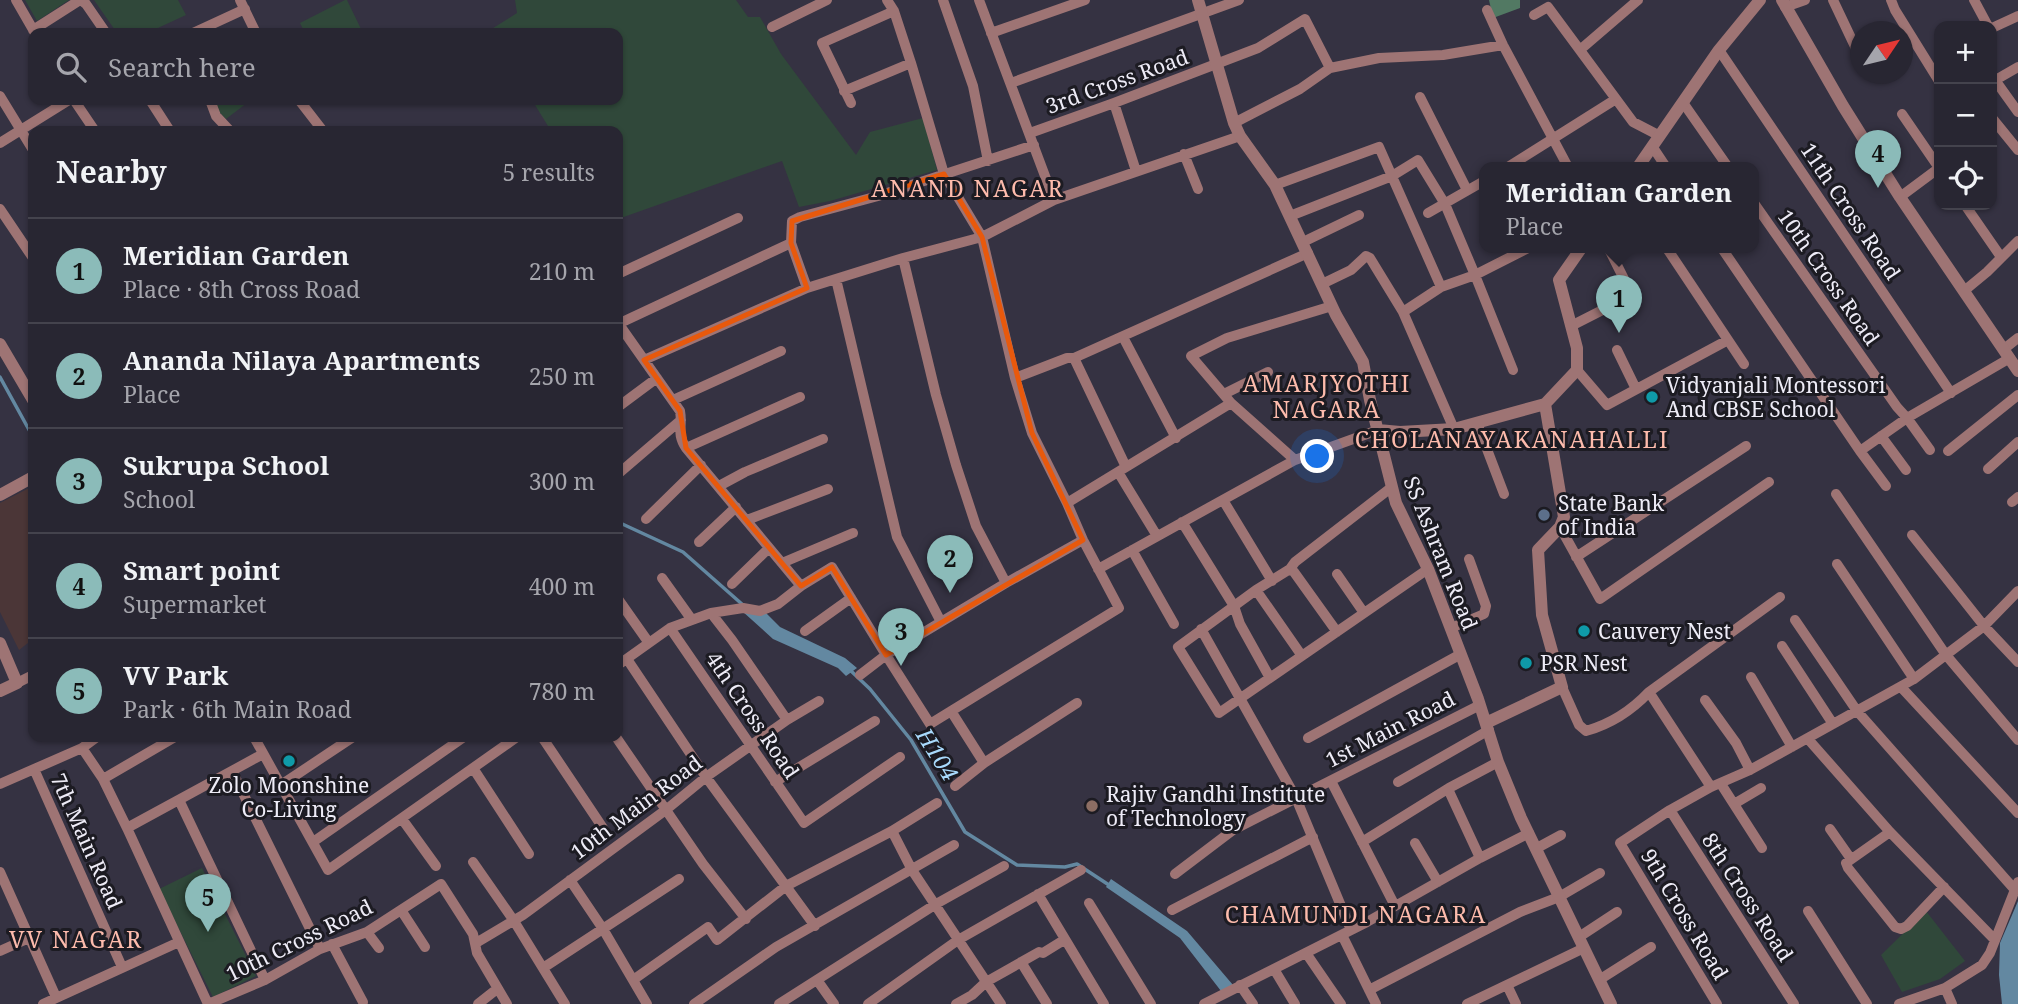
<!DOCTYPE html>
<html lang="en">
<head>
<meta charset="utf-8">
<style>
	:root { --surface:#282632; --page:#34323e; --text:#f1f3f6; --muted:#a5a5ac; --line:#44434d; --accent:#8bbbb9 }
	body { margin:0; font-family:"Noto Serif",serif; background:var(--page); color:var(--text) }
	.controls { position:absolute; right:21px; top:21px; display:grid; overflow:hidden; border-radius:14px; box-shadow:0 2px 5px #0004 }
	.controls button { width:63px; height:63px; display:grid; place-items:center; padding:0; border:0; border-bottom:2px solid var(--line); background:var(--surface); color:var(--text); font:35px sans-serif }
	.compass { position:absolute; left:1850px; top:21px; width:63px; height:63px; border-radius:50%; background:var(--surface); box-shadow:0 2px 5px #0004; rotate:55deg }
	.you { position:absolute; left:1318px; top:457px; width:24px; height:24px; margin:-18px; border:5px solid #fff; border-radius:50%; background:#1a73e8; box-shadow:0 0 0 10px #1a73e833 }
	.badge { display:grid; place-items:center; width:46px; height:46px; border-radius:50%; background:var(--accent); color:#111; font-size:23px; font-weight:700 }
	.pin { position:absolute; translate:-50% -58px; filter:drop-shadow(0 2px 4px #0008) }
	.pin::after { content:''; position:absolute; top:37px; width:24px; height:21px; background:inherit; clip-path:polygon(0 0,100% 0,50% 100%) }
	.popup { position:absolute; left:1479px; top:162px; width:280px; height:91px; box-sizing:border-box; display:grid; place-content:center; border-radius:14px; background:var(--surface); filter:drop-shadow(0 2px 5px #0005); font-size:23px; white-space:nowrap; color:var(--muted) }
	.popup b { font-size:26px; color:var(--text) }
	.popup::after { content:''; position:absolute; left:50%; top:100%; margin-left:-14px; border:14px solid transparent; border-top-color:var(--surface) }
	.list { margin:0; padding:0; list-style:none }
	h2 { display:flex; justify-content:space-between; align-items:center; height:91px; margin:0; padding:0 28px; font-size:30px }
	h2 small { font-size:23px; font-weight:400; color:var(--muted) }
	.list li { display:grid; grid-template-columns:46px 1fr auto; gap:21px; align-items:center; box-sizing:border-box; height:105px; padding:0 28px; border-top:2px solid var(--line) }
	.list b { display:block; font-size:26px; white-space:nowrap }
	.list p { margin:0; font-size:23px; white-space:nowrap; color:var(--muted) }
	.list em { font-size:23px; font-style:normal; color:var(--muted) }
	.icon { flex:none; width:38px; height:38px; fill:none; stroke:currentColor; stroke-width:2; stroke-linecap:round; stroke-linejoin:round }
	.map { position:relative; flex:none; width:2018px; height:1004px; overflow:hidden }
	.search { position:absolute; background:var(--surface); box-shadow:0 2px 5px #0004; left:28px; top:28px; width:595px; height:77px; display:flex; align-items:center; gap:18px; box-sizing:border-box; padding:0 24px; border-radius:14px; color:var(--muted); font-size:26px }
	.panel { position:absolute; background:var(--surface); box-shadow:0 2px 5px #0004; left:28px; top:126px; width:595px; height:616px; border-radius:14px }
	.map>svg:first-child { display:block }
	.industrial { fill:#4b3637 }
	.green { fill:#30483a }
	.forest { fill:#527963 }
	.water { fill:#6388a1 }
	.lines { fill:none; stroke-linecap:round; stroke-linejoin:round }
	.stream { stroke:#6388a1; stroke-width:3.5 }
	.minor { stroke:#9e7474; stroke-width:10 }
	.tertiary { stroke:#9e7474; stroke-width:12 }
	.marked { fill:none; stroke:#e8590c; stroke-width:5; stroke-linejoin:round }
	.culture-dot { fill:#0f9aa8; stroke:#1c1b22; stroke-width:2.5 }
	.service-dot { fill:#5c6f8a; stroke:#1c1b22; stroke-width:2.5 }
	.education-dot { fill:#8d6e63; stroke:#1c1b22; stroke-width:2.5 }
	.labels { text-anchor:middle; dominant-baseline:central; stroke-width:6; stroke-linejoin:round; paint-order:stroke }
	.street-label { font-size:21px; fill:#eeecf7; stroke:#1c1b22 }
	.poi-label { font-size:21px; fill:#eeecf7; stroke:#1c1b22; text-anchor:start }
	.neighbourhood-label { font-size:23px; letter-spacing:2px; fill:#fdbbac; stroke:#1c1b22 }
	.water-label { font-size:23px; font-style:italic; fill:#a9dafc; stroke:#1c1b22 }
</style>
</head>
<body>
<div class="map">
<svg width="2018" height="1004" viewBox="0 0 2018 1004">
	<rect width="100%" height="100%" fill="#353242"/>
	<!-- industrial -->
	<path class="industrial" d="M33 486V639L19 650 0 612V503Z"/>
	<!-- green -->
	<path class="green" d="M25 0H69L37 21Z
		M94 0H178L186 15 147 33H117Z
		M345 0H347L361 29 352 33H305L300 23Z
		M515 0H736L748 17H760L781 54 856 155 870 132 923 118 937 170 830 201 799 207 782 161 618 219V131H551L532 100H618V33H492L490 30 517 13Z
		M215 100H244L247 103 226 119 220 113Z
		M202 868 256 976 213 997 159 889Z
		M1926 911 1965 961 1940 979 1902 992 1881 955Z"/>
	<!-- forest -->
	<path class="forest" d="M1489 0H1520V8L1493 18Z"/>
	<!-- water -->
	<path class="water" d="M742 611H764L780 627 845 658 857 668 846 676 838 668 773 639Z
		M1111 879 1187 931 1233 985 1221 991 1180 938 1106 887Z
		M2018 901V1004H2002L1999 975 2000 943Z"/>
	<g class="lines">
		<!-- stream -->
		<path class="stream" d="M0 377 33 437
			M618 522 683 552 743 605
			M850 670 870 689 911 740 965 832 1017 865 1065 867 1077 864 1112 887"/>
		<!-- minor -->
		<path class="minor" d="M16 0 35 33
			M81 0 86 4 106 33
			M240 0 256 33
			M943 0 973 86 988 161
			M979 0 1054 200
			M1833 0 1860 57
			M1891 0 1895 10 1939 81
			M1974 0 1988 26
			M1785 7 1805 0
			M1487 10 1503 45 1568 167
			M1534 15 1548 7 1633 122 1660 136
			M772 27 827 0
			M1992 28 2018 16
			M33 30 80 0
			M193 33 245 9
			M991 33 1085 0
			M1581 49 1638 0
			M1719 50 1951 393
			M1995 80 2018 112
			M1992 82 2018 67
			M1011 83 1239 0
			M844 91 911 63
			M0 96 33 150
			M1420 97 1467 190
			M74 100 95 131
			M150 100 170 131
			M210 100 216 116 230 131
			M299 100 323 131
			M851 103 822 43 894 11
			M1114 103 1136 171
			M1684 104 1728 167
			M1992 118 2018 150
			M1234 123 1300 89 1330 68 1379 58 1443 55 1503 45
			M1030 133 1114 103 1258 48 1305 19 1330 68
			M0 143 69 100
			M1652 146 1666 167
			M1184 154 1198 189
			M1508 167 1616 99
			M1275 185 1379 147 1441 287
			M1900 197 1939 168 1902 114
			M1754 203 1897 407 1907 418 2010 358
			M1965 205 2001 257
			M0 209 33 258
			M1428 213 1484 181
			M1290 216 1392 176 1418 160 1445 204 1475 275 1441 287 1403 312
			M1303 242 1359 215
			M1666 247 1744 364
			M1721 247 1860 451
			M903 258 936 395 956 465 976 526 1006 583
			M618 274 738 218
			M836 279 897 537 941 622
			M1322 284 1351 270 1366 256 1370 258 1403 312 1454 429
			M807 288 791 243 792 221 800 217 878 196 1034 145
			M1964 291 1987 272 2018 241
			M618 323 680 411C683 427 676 433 686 448L801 586
			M618 324 791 243
			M1571 326 1632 295 1608 247
			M1123 337 1176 438
			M2004 349 2018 338
			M1617 350 1636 389
			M1074 358 1126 467
			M644 360 807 288 903 258 982 237 1054 200 1240 136
			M1513 370 1475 275 1530 247
			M1577 370 1607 405 1728 340
			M1015 378 1067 358H1074L1308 253
			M1224 394 1268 372
			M673 400 781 351
			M1231 403 1191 356 1227 338 1332 306
			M618 407 657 378
			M1477 423 1504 494
			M1881 436 1906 470
			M686 448 800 397
			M1948 451 2018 395
			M1988 469 2018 442
			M1118 472 1157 536
			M618 474 681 420
			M719 486 745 472 823 439
			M1886 486 1860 451 1907 418 1930 450
			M1392 487 1295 562 1290 569 1256 590 1178 647 1219 713 1428 569
			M1836 494 1946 655 2018 740
			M1223 500 1272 581
			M2012 502 2018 497
			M1067 503 1231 403 1295 460
			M646 519 701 465
			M747 520 828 489
			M1182 522 1234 606 1240 624 1270 678
			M1560 527 1600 599 1769 482
			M1912 535 1984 626 2018 662
			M699 542 736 507
			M1132 550 1174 624
			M1576 557 1746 446
			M782 563 853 533
			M1837 564 1914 679
			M1098 569 1295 460 1378 430
			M1290 569 1294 572 1337 632
			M1337 574 1364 613
			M662 578 692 620
			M732 584 769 548
			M1256 590 1302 656
			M618 599 649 643
			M711 613 732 640 787 720
			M1795 620 1857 711 2015 890
			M670 628 804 823 900 757
			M1451 628 1484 614 1486 606 1469 559
			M1201 629 1296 798 1351 930
			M805 631 851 598
			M1782 646 1833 724
			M627 659 706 777 815 926
			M618 665 670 628 711 613 743 608 760 611 778 604 801 586 832 567 886 655 1006 583 1083 540
			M860 675 886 655 930 724 1119 608 1083 540 1067 503 1032 433 1015 378 982 237 944 174 911 63 894 11 887 0
			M1751 677 1792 747
			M17 683 33 675
			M1562 687 1579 725 1586 731C1611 724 1632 710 1649 692L1711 787
			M1901 687 2018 813
			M1649 692 1780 597
			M1705 700 1736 743 1750 770
			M951 711 984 763
			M254 737 328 870 517 737
			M542 737 607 834
			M616 737 703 864 746 919
			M1308 738 1461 654
			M1808 739 1890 832 1995 940
			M82 748 103 779 127 828 208 1004
			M473 768 529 854
			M34 769 122 967
			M232 771 320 949
			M103 779 175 737
			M1331 781 1395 906
			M775 782 875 721
			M1398 782 1489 730
			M0 784 82 748 97 737
			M1721 784 1762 848
			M281 785 353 737
			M955 786 984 763 1077 703
			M1448 789 1480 858
			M179 800 265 980
			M1734 804 1761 788
			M1670 810 1794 1004
			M402 819 436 866
			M127 828 263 754
			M1830 829 1851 859
			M892 831 912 870 1001 1004
			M1890 832 1846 863 1848 868 1895 927 1901 929 1907 926 1944 887
			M313 842 464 737
			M1362 842 1449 788 1498 762
			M1415 843 1438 882
			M1537 848 1561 835
			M473 862 514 921 565 1004
			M0 872 56 997
			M1175 874 1233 830 1480 705
			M570 880 603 929 647 1004
			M1038 894 1104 1004
			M1089 903 1151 1004
			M401 910 425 947
			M1172 910 1313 837
			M1808 911 1867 1004
			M367 932 379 948
			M1342 935 1376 1004
			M1579 937 1617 912
			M476 943 523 915 667 809 706 777 787 720 819 701
			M332 944 363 1002
			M0 951 29 938
			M1306 953 1341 1004
			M1021 962 1047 1004
			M543 968 679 879
			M1274 969 1295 1004
			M633 980 708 927 717 940 786 886 892 831 937 803
			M817 980 834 1004
			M1599 980 1651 947
			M1240 985 1253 1004
			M1507 985 1516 1004
			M1945 988 1952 1004
			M1369 990 1520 912 1559 897 1600 873
			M43 1004 179 942
			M208 1004 265 980 320 949 367 932 441 884 473 934 477 953 507 1004
			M478 1004 497 989
			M694 1004 776 947 954 845
			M779 1004 936 904 1004 866
			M868 1004 958 940 1081 870
			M956 1004 972 995 986 982 1039 952 1043 953 1064 940
			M1204 1004 1367 922 1480 858 1529 833
			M1467 1004 1584 948
			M1717 1004 1620 843 1670 810 1711 787 1750 770 1914 679 1984 626 2018 591
			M1899 1004 1945 988 1982 965 1990 953 2018 882"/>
		<!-- tertiary -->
		<path class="tertiary" d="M1198 0 1234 123 1240 136 1275 185 1336 315 1363 362 1370 400 1396 503 1428 569 1478 699 1498 762 1521 818 1611 1004
			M1782 0 1843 106 1900 197 2018 371
			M1638 167 1719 50 1760 0
			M0 344 33 400
			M1378 430 1400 432 1454 429 1545 404
			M0 495 33 477
			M0 643 17 683 0 691
			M1486 723 1562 687 1542 615 1538 550 1560 527 1564 517 1545 404 1577 370V348L1559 280 1582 247"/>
	</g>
	<!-- marked area -->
	<path class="marked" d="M944 174 982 237 1032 433 1083 540 886 655 832 567 801 586 686 448 680 411 644 360 807 288 791 243 792 221Z"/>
	<!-- markers -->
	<g class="culture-dot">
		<circle cx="1652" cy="397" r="7"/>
		<circle cx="1584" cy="631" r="7"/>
		<circle cx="1526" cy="663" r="7"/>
		<circle cx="289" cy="761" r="7"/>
	</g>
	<circle class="service-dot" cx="1544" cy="515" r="7"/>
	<circle class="education-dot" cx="1092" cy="806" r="7"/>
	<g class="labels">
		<!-- street labels -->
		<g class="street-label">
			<text transform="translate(1117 81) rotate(-20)">3rd Cross Road</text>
			<text transform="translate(1851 211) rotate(56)">11th Cross Road</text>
			<text transform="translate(1829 277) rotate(55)">10th Cross Road</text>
			<text transform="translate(1441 553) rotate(68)">SS Ashram Road</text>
			<text transform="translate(753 715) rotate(56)">4th Cross Road</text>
			<text transform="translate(1390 729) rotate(-27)">1st Main Road</text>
			<text transform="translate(636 807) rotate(-37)">10th Main Road</text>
			<text transform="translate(87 841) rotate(66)">7th Main Road</text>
			<text transform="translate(1748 897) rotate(57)">8th Cross Road</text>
			<text transform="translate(1685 914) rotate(59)">9th Cross Road</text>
			<text transform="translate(299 940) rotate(-26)">10th Cross Road</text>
		</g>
		<!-- poi labels -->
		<g class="poi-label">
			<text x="1666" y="385">Vidyanjali Montessori<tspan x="1666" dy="24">And CBSE School</tspan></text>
			<text x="1558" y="503">State Bank<tspan x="1558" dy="24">of India</tspan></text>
			<text x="1598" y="631">Cauvery Nest</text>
			<text x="1540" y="663">PSR Nest</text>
			<text x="289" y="785" text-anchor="middle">Zolo Moonshine<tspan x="289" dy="24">Co-Living</tspan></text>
			<text x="1106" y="794">Rajiv Gandhi Institute<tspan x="1106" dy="24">of Technology</tspan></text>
		</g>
		<!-- neighbourhood labels -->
		<g class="neighbourhood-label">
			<text x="968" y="188">ANAND NAGAR</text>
			<text x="1327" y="383">AMARJYOTHI<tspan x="1327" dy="26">NAGARA</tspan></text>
			<text x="1512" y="439">CHOLANAYAKANAHALLI</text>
			<text x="1356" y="914">CHAMUNDI NAGARA</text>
			<text x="76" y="939">VV NAGAR</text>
		</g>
		<!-- water labels -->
		<g class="water-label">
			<text transform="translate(938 754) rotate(58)">H104</text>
		</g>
	</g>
</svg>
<div class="controls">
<button>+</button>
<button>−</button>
<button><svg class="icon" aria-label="locate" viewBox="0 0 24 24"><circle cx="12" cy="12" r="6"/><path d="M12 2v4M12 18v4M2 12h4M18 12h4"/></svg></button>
</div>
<svg class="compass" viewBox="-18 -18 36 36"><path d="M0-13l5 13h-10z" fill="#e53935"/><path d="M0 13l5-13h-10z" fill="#a5a5ac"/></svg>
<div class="you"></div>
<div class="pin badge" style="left:1619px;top:333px">1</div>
<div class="popup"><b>Meridian Garden</b>Place</div>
<div class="pin badge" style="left:950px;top:593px">2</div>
<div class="pin badge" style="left:901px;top:666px">3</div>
<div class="pin badge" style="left:1878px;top:188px">4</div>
<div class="pin badge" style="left:208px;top:932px">5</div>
<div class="search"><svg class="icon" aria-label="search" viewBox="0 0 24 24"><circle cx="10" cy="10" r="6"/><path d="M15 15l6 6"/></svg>Search here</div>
<section class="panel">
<h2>Nearby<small>5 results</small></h2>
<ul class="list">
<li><span class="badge">1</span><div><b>Meridian Garden</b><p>Place · 8th Cross Road</p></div><em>210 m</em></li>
<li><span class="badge">2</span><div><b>Ananda Nilaya Apartments</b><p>Place</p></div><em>250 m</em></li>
<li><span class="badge">3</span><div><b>Sukrupa School</b><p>School</p></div><em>300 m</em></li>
<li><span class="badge">4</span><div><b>Smart point</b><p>Supermarket</p></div><em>400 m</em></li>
<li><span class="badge">5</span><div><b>VV Park</b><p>Park · 6th Main Road</p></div><em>780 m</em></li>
</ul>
</section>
</div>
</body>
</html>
